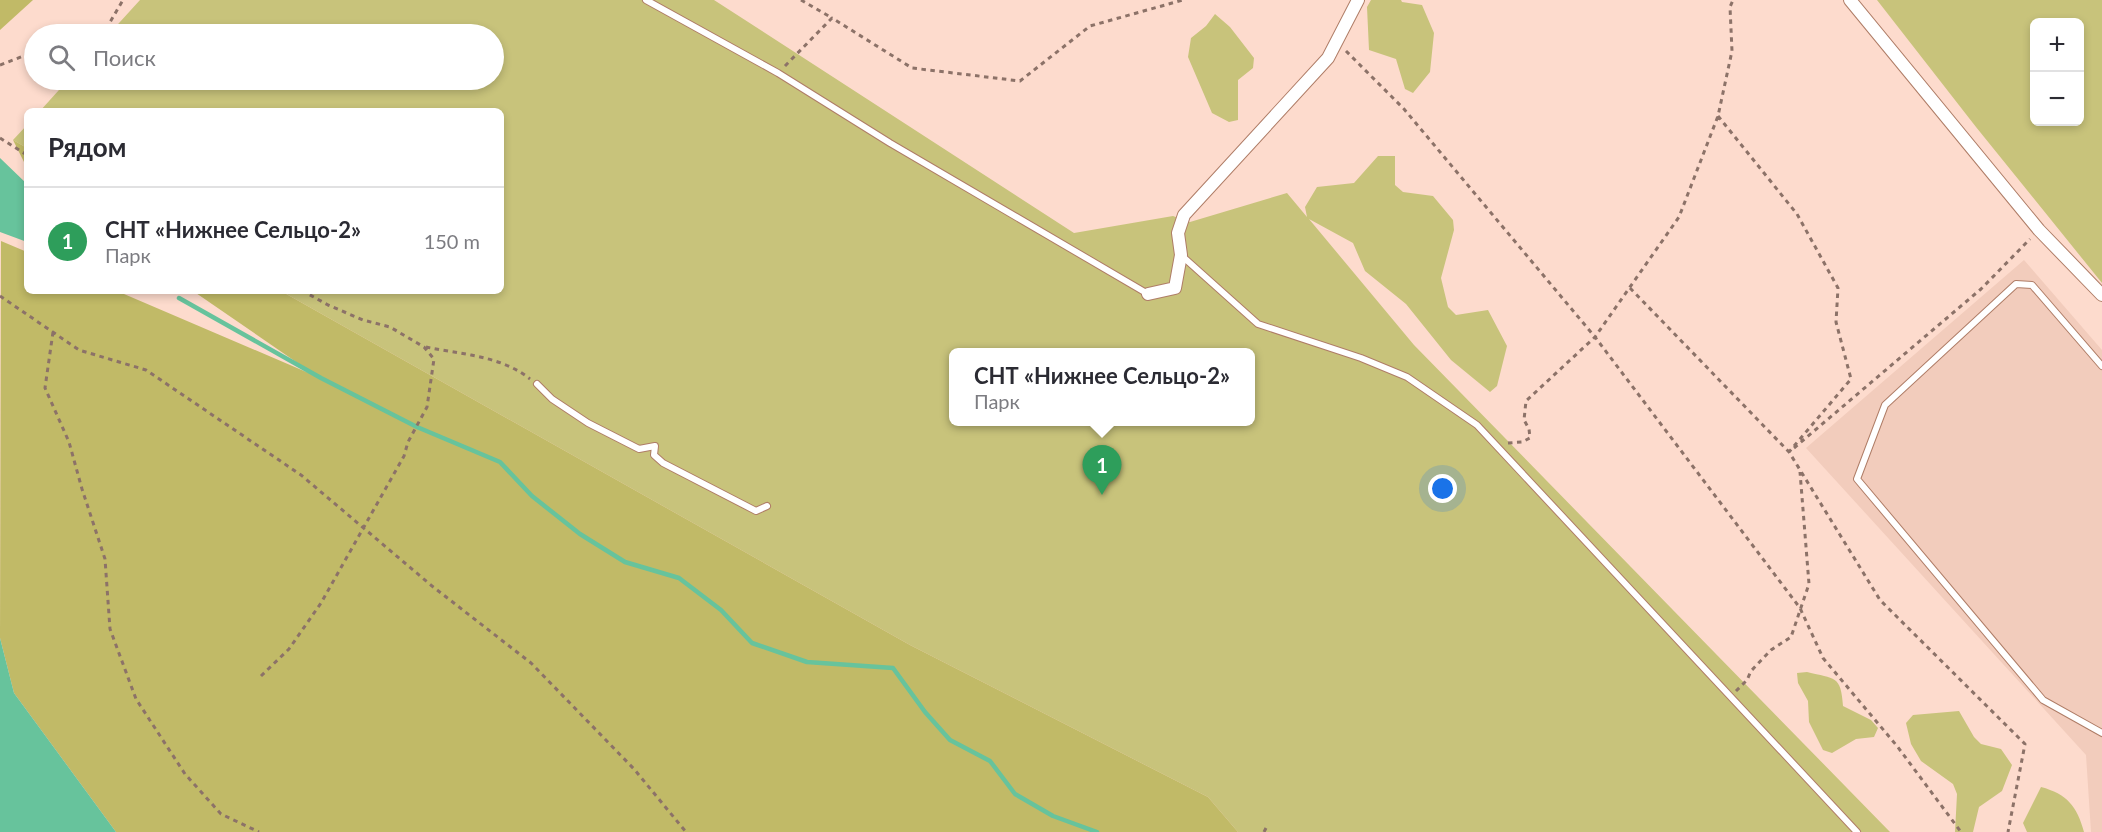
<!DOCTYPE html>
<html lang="ru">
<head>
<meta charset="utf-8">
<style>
	:root { --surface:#fff; --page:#f7f7f7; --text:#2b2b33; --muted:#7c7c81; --line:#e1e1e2; --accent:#ea580c }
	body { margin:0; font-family:Lato,sans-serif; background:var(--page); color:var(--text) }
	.controls { position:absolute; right:18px; top:18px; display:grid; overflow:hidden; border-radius:9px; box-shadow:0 3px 9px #0003 }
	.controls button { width:54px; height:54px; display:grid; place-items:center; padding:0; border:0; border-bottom:2px solid var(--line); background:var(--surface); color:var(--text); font:30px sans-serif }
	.you { position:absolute; left:1443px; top:489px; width:21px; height:21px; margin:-15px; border:4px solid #fff; border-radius:50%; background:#1a73e8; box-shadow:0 0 0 9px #1a73e833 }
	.badge { display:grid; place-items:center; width:39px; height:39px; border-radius:50%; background:var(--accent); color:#fff; font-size:20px; font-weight:700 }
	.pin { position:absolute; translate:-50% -50px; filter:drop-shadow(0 2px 3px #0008) }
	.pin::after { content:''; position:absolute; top:32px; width:21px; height:18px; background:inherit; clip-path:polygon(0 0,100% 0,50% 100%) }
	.popup { position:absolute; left:949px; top:348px; width:306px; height:78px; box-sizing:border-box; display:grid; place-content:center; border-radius:9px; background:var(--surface); filter:drop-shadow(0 2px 4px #0005); font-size:20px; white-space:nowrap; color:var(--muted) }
	.popup b { font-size:22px; color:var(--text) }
	.popup::after { content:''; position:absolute; left:50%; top:100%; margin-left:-12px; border:12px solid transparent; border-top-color:var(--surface) }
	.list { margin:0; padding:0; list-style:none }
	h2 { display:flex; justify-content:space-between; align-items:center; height:78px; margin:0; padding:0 24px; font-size:26px }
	h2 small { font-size:20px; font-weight:400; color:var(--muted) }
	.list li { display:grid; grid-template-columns:39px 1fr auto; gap:18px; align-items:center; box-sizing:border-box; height:108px; padding:0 24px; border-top:2px solid var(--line) }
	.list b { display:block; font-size:22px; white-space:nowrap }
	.list p { margin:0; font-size:20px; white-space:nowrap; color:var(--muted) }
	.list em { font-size:20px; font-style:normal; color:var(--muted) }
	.icon { flex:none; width:33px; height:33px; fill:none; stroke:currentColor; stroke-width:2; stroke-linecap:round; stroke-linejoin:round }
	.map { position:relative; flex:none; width:2102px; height:832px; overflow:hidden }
	.search { position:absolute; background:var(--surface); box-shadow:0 3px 9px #0003; left:24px; top:24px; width:480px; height:66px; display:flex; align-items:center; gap:15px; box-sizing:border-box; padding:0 21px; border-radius:33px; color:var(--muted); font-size:22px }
	.panel { position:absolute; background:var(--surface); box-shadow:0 3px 9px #0003; left:24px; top:108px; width:480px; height:186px; border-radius:9px }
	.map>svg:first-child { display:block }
	.built { fill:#f2ccbc }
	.green { fill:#c8c37b; fill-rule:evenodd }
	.forest { fill:#c1ba67 }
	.water { fill:#67c39c }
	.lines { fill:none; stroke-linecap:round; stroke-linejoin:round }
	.stream { stroke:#67c39c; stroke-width:4.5 }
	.lane-casing { stroke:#af7d67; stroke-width:8 }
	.street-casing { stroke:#af7d67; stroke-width:14 }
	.path { stroke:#8c7268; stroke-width:3; stroke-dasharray:4.5 4.5; stroke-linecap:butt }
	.lane { stroke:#fff; stroke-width:6 }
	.street { stroke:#fff; stroke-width:12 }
</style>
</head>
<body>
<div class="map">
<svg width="2102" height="832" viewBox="0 0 2102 832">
	<rect width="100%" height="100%" fill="#fddbcd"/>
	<!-- built -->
	<path class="built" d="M2024 260 2102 350V832H2091L2086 755 1806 448Z"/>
	<!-- green -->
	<path class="green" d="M140 0H714L1074 233 1173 216 1190 222 1287 193 1307 217 1305 207 1317 187 1354 183 1378 156H1395V185L1403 192 1433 196 1453 220 1454 230 1441 278 1448 307 1456 315 1488 310 1507 346 1497 386 1490 392 1451 360 1406 304 1365 271 1353 243 1309 219 1414 345 1890 832H1238L1208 797 910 645 281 291H501V111H40L68 80H494V34H109ZM954 352H1250V422H954Z
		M1371 0H1401L1402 2 1422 5 1434 33 1430 72 1413 93 1405 89 1396 59 1369 50 1367 7Z
		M1877 0H2102V283L1976 127ZM2034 22H2080V122H2034Z
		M1215 14 1230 27 1254 58 1253 68 1238 80V120L1229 122 1212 113 1188 57 1191 38 1206 26Z
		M27 125V148L13 140Z
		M1807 672C1835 679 1841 675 1843 706L1871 720 1878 728 1874 737 1856 739 1832 753 1823 750 1809 722 1808 701 1798 683 1797 673Z
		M1959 711 1974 737 1981 744 2001 749 2012 765 2002 791 1979 807 1973 832H1955L1957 794 1953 784 1921 761 1911 744 1906 723 1913 715Z
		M2041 787C2067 794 2077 806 2084 832H2027L2023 823Z"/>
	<!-- forest -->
	<path class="forest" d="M0 0H33L0 30Z
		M13 140 27 148V168Z
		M1 241 27 252V291H117L318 377 193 291H281L910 645 1208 797 1238 832H116L14 693 0 638Z"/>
	<!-- water -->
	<path class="water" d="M0 158 27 184V242L0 232Z
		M0 638 14 693 116 832H0Z"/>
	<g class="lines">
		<!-- stream -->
		<path class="stream" d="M179 298 321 378 417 427 500 462 532 496 580 534 625 562 679 578 721 610 752 643 807 662 893 668 925 712 950 740 990 761 1015 794 1053 816 1097 832"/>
		<defs>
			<path id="lane" d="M646 0 778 73 890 143 1148 294
				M1182 256 1258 324 1361 358 1407 377 1477 425 1857 832
				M2102 366 2032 285 2016 284 1885 405 1857 479 2043 700 2102 733
				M537 384 552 399 588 423 639 449 655 446 654 455 663 463 756 511 767 506"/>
			<path id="street" d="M1850 0 2039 230 2102 295
				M1148 294 1175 288 1181 255 1178 233 1184 215 1328 58 1358 0"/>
		</defs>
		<!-- lane casing -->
		<use href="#lane" class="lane-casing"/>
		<!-- street casing -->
		<use href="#street" class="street-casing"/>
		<!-- path -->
		<path class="path" d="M801 0 832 18
			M106 29 123 0
			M89 34 106 29 129 33
			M1346 51 1404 109 1595 337 1800 608 1823 658 1897 746 1961 832
			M0 65 34 52
			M785 66 832 18 912 68 1020 81 1090 26 1183 0
			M1718 116 1797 214 1838 288 1836 322 1851 379 1789 452 1880 600 2025 744 2008 832
			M0 138 27 155
			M1630 288 1789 452
			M0 296 79 350 146 370 301 475 432 586 531 663 634 769 686 832
			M53 332 45 388 69 442 82 489 105 559 110 629 136 699 185 774 221 814 259 832
			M426 347C460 354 502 356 530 379
			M1508 443 1522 442 1530 438 1529 429 1524 420 1526 401 1595 337 1679 217 1718 116 1732 51 1730 7 1733 0
			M1794 448 1981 289 2030 239
			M261 676 289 649 321 603 404 456 408 442 427 407 434 359 424 347 390 327 363 320 328 305 303 291
			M1736 691 1747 680 1751 671 1771 650 1791 637 1809 584 1800 472
			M1264 832 1267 826"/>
		<!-- lane -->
		<use href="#lane" class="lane"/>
		<!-- street -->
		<use href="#street" class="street"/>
	</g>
</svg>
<div class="controls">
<button>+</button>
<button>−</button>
</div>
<div class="you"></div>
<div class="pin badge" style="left:1102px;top:495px;background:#2e9e5b">1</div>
<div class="popup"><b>СНТ «Нижнее Сельцо-2»</b>Парк</div>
<div class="search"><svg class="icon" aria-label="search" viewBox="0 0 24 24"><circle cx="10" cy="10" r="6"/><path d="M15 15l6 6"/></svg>Поиск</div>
<section class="panel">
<h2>Рядом<small></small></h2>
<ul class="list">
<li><span class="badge" style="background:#2e9e5b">1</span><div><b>СНТ «Нижнее Сельцо-2»</b><p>Парк</p></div><em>150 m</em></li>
</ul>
</section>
</div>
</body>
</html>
